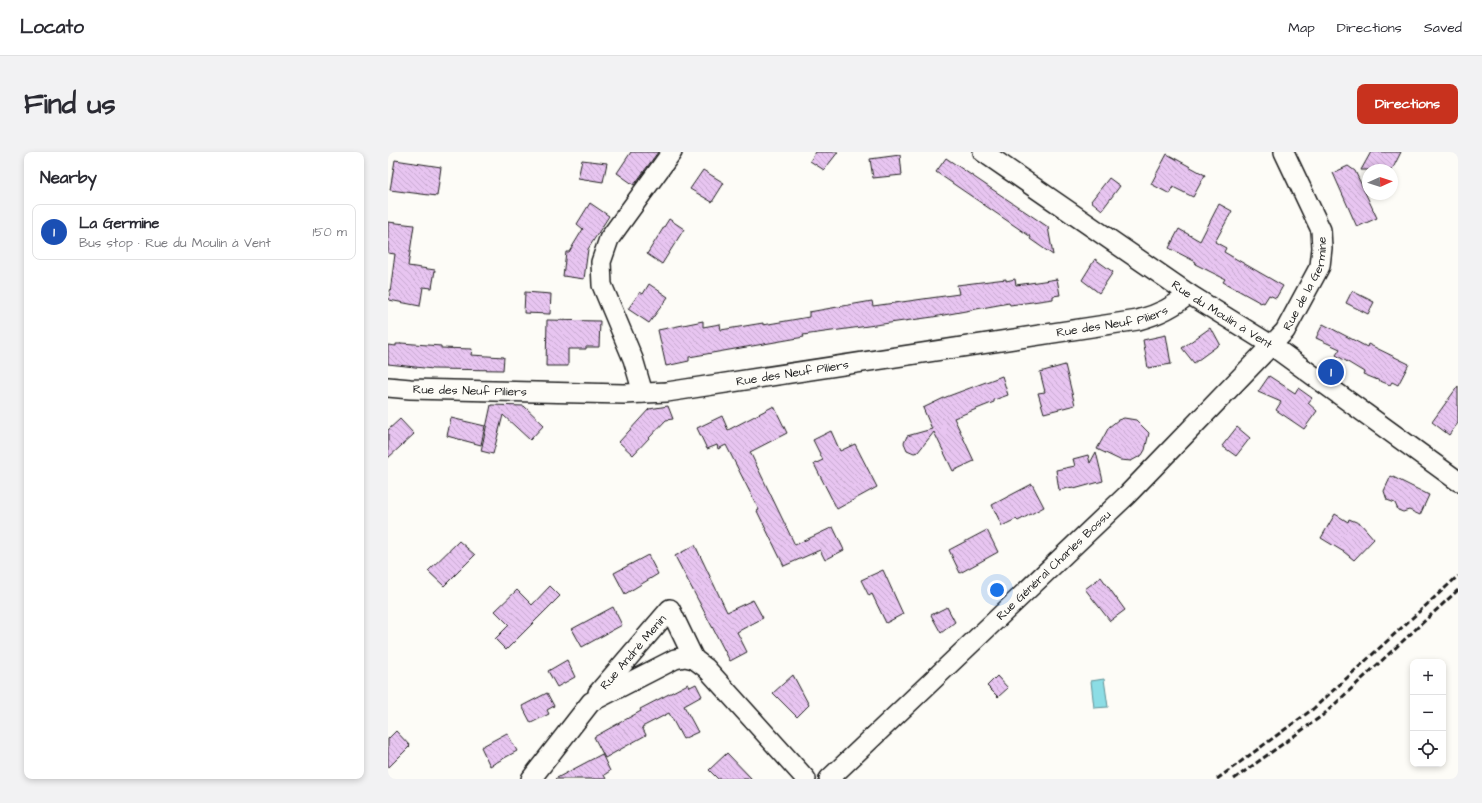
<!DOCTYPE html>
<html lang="en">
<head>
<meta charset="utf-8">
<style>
	:root { --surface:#fff; --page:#f2f2f3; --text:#2b2b33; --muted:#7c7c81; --line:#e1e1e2; --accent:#c8321e }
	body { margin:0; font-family:"Architects Daughter",sans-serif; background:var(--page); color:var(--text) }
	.controls { position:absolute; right:12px; bottom:12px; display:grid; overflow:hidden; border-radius:8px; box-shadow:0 2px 6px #0003 }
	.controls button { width:36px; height:36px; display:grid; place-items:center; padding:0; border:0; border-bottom:1px solid var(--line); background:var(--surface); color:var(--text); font:20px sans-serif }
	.compass { position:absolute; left:974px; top:12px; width:36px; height:36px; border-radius:50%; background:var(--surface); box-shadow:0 2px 6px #0003; rotate:87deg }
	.you { position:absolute; left:609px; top:438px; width:14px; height:14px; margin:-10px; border:3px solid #fff; border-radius:50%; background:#1a73e8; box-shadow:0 0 0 6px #1a73e833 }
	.badge { display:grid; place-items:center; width:26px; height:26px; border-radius:50%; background:var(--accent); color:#fff; font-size:13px; font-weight:700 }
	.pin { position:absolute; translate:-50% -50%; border:2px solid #fff; box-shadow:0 1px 4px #0006 }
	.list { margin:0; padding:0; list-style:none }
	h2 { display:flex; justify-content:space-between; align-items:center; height:52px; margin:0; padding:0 16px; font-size:17px }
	h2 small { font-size:13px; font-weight:400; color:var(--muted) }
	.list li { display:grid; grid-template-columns:26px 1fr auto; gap:12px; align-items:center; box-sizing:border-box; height:56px; margin:0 8px 8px; padding:0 8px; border:1px solid var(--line); border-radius:8px }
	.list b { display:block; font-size:15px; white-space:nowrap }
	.list p { margin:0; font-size:13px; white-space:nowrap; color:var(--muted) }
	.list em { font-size:13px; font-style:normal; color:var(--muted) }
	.icon { flex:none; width:22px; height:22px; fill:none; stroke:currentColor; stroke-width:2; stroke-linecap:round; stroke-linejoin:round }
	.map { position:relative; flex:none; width:1070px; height:627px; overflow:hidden; border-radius:8px }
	header { display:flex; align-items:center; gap:24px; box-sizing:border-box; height:56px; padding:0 20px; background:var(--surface); border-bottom:1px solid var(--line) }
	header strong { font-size:19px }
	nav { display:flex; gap:22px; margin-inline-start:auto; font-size:14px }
	.intro { display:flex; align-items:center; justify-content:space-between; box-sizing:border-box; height:96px; padding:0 24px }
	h1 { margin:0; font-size:28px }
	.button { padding:10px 18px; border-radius:8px; background:var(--accent); color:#fff; font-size:14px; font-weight:700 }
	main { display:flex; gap:24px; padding:0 24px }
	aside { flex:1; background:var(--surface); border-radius:8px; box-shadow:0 2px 6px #0003 }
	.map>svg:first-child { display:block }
	.water { fill:#8cdde5; stroke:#5f9095 }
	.building { fill:url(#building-back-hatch); stroke:#1c1c1c }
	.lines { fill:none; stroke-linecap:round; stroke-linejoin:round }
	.street-casing { stroke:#1c1c1c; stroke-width:22 }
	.street { stroke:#fdfcf7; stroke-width:19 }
	.rail { stroke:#1c1c1c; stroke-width:3; stroke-dasharray:6 3; stroke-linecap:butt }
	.labels { text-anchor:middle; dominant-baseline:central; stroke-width:3.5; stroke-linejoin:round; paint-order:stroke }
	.street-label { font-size:12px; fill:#1c1c1c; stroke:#fdfcf7 }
</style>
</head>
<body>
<header>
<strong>Locato</strong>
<nav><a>Map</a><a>Directions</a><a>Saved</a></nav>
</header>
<div class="intro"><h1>Find us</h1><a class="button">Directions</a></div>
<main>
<aside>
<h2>Nearby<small></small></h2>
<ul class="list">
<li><span class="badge" style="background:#1a4fb4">1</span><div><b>La Germine</b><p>Bus stop · Rue du Moulin à Vent</p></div><em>150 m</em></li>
</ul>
</aside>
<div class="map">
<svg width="1070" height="627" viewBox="0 0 1070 627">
	<defs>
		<pattern id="building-back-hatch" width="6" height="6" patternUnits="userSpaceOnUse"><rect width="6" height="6" fill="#e8c5f1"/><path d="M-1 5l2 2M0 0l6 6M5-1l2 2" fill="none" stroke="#c6a9ce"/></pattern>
	</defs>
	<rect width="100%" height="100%" fill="#fdfcf7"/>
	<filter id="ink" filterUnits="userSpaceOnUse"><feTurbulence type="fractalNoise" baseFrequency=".025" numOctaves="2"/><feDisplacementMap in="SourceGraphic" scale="8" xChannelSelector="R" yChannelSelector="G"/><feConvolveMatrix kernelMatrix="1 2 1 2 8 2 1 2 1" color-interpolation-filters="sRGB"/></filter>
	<g filter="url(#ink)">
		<!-- water -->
		<path class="water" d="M716 527 720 555 706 556 703 529Z"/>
		<!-- building -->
		<path class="building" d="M243 0H270L246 33 229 21Z
			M428 0H450L436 18 422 9Z
			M983 0H1013L1004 18H973Z
			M779 2 817 23 805 45 785 35 782 42 763 32Z
			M512 3 514 23 485 26 482 7Z
			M558 6 660 75 665 103 642 87 643 85 548 20Z
			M7 8 53 15 49 44 2 38Z
			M194 8 219 11 215 30 190 26Z
			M960 14 967 19 989 66 969 75 945 21Z
			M315 18 336 31 324 50 302 37Z
			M721 26 732 34 714 58 703 49Z
			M202 51 221 64 200 97 196 127 175 124 178 100H181L195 77 189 72Z
			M831 52 844 59 827 90 838 96 836 100 895 134 888 146 881 143 876 151 874 150 873 151 835 130 837 127 807 112 808 110 781 96 791 77 812 89Z
			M281 67 296 77 274 112 259 102Z
			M0 70 26 73 20 114 47 118 44 136 35 135 32 154 1 148 7 102 0 101Z
			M707 107 725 120 711 141 694 128Z
			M618 127V129L627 127 628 133 669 127 672 143 665 144V147L644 150 622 153 621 151 545 165 415 183 416 185 301 205V209L278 214 270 178 315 169V175L332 172 333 178 375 171V173L421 165V160L484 149 485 154 571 142 569 133Z
			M261 132 280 145 261 171 240 157 252 140 255 142Z
			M964 139 986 150 980 162 958 151Z
			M137 140 163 142 162 162 136 161Z
			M159 168 212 169 211 195H198V197H180V214H158Z
			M935 172 979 195 980 192 1021 212 1010 233 1004 230 1002 233 975 222 976 220 948 203 952 197 928 186Z
			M822 176 824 180 825 179 832 192 806 211 794 196Z
			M778 183 783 212 760 216 755 188Z
			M13 191 53 194V196L84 197 83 203 116 205 115 218 45 217 0 212V193L8 194V192H13Z
			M677 213 687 253 656 261 650 241 657 240 652 220Z
			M614 224 620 243 606 248V250L566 266 586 309 565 319 546 280 530 300 526 301 519 298 516 291 519 284 544 277 535 256 558 245Z
			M881 224 907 241 910 236 924 246 920 251 929 259 916 277 888 258 893 250 870 240Z
			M1070 234V271L1061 283 1044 270Z
			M103 253 136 254 156 273 142 288 115 263 105 302 93 299Z
			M280 254 285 267 278 268 245 303 231 290 261 257Z
			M386 254 399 281 362 300 407 393 445 375 456 398 437 408 432 398 396 414 369 359 371 358 338 293 330 297 329 293 319 297 309 276 334 264 340 278Z
			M63 266 97 274 93 293 59 284Z
			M736 266 748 268 761 281 757 298 754 303 743 309 732 308 709 297 721 275 730 268Z
			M12 267 26 282 0 306V278Z
			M849 275 862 286 848 304 834 294Z
			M443 279 452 299 467 292 489 335 449 357 426 312 435 308 425 288Z
			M708 300 715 329 686 337 685 335 671 338 668 318 687 314 685 307 700 303 702 311Z
			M1003 324 1041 343 1032 363 1021 358 1015 360 1010 358 1007 351 999 348 996 339Z
			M644 332 656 355 630 369 628 367 614 374 604 353Z
			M947 362 960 370 961 367 973 372 986 387 966 408 956 400 933 386Z
			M599 378 610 400 572 421 561 398Z
			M71 389 87 403 56 434 40 419Z
			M307 393 339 460 365 448 375 466 349 480 359 500 342 509 287 404Z
			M260 403 270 422 237 442 226 421Z
			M495 418 515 462 498 471 484 442 481 444 473 428Z
			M713 425 737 458 722 469 697 437Z
			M162 434 172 444 118 498 107 487 121 473 107 459 129 438 144 453Z
			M225 455 234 473 194 495 184 477Z
			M559 455 567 470 553 481 543 463Z
			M179 508 187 525 169 535 160 519Z
			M405 523 421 553 409 565 385 541Z
			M609 524 620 536 610 545 599 534Z
			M300 532 302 535 308 532 314 544 296 554 310 580 295 587 281 561 254 575 258 583 217 606 206 585 253 559 252 557Z
			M159 541 166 554 159 558 161 562 143 571 134 554Z
			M8 579 22 594 0 616V587Z
			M119 581 129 599 102 614 93 595Z
			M339 601 364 627H330L321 618Z
			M214 602 222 619 216 623 218 627H167Z"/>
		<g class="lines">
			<defs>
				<g id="street">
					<path id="s1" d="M595 0 801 142 883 193 1070 329"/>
					<path id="s2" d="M0 235 22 237 236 242 279 240 750 168C769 163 786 155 801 142"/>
					<path d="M255 241 245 207 214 133 213 110 221 87 284 0"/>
					<path id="s3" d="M210 541 282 457 306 507"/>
					<path d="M143 627 203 550 287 507 297 505 306 507 318 516 418 627"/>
					<path id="s4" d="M441 627 739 343 897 179 932 114 934 96 933 78 896 0"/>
				</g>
			</defs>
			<!-- street casing -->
			<use href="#street" class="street-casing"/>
			<!-- street -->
			<use href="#street" class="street"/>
			<!-- rail -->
			<path class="rail" d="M829 627 925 557 1070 424
				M846 627 935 563 1070 438"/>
		</g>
	</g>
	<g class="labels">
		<!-- street labels -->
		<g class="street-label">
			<text stroke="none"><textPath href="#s4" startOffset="692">Rue de la Germine</textPath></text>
			<text stroke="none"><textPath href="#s1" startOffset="289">Rue du Moulin à Vent</textPath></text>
			<text stroke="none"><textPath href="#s2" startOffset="730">Rue des Neuf Piliers</textPath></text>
			<text stroke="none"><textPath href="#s2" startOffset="406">Rue des Neuf Piliers</textPath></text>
			<text stroke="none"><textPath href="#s2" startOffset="82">Rue des Neuf Piliers</textPath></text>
			<text stroke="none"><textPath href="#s4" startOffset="310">Rue Général Charles Bossu</textPath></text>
			<text stroke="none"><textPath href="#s3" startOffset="54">Rue André Menin</textPath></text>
		</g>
	</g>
</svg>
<div class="controls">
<button>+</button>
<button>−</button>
<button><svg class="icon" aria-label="locate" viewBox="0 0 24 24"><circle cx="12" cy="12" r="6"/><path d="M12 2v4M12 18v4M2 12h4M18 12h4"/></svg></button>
</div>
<svg class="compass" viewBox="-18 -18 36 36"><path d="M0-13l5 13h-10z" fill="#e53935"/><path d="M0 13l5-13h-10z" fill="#7c7c81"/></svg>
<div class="you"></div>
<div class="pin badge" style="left:943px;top:220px;background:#1a4fb4">1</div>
</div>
</main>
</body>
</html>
